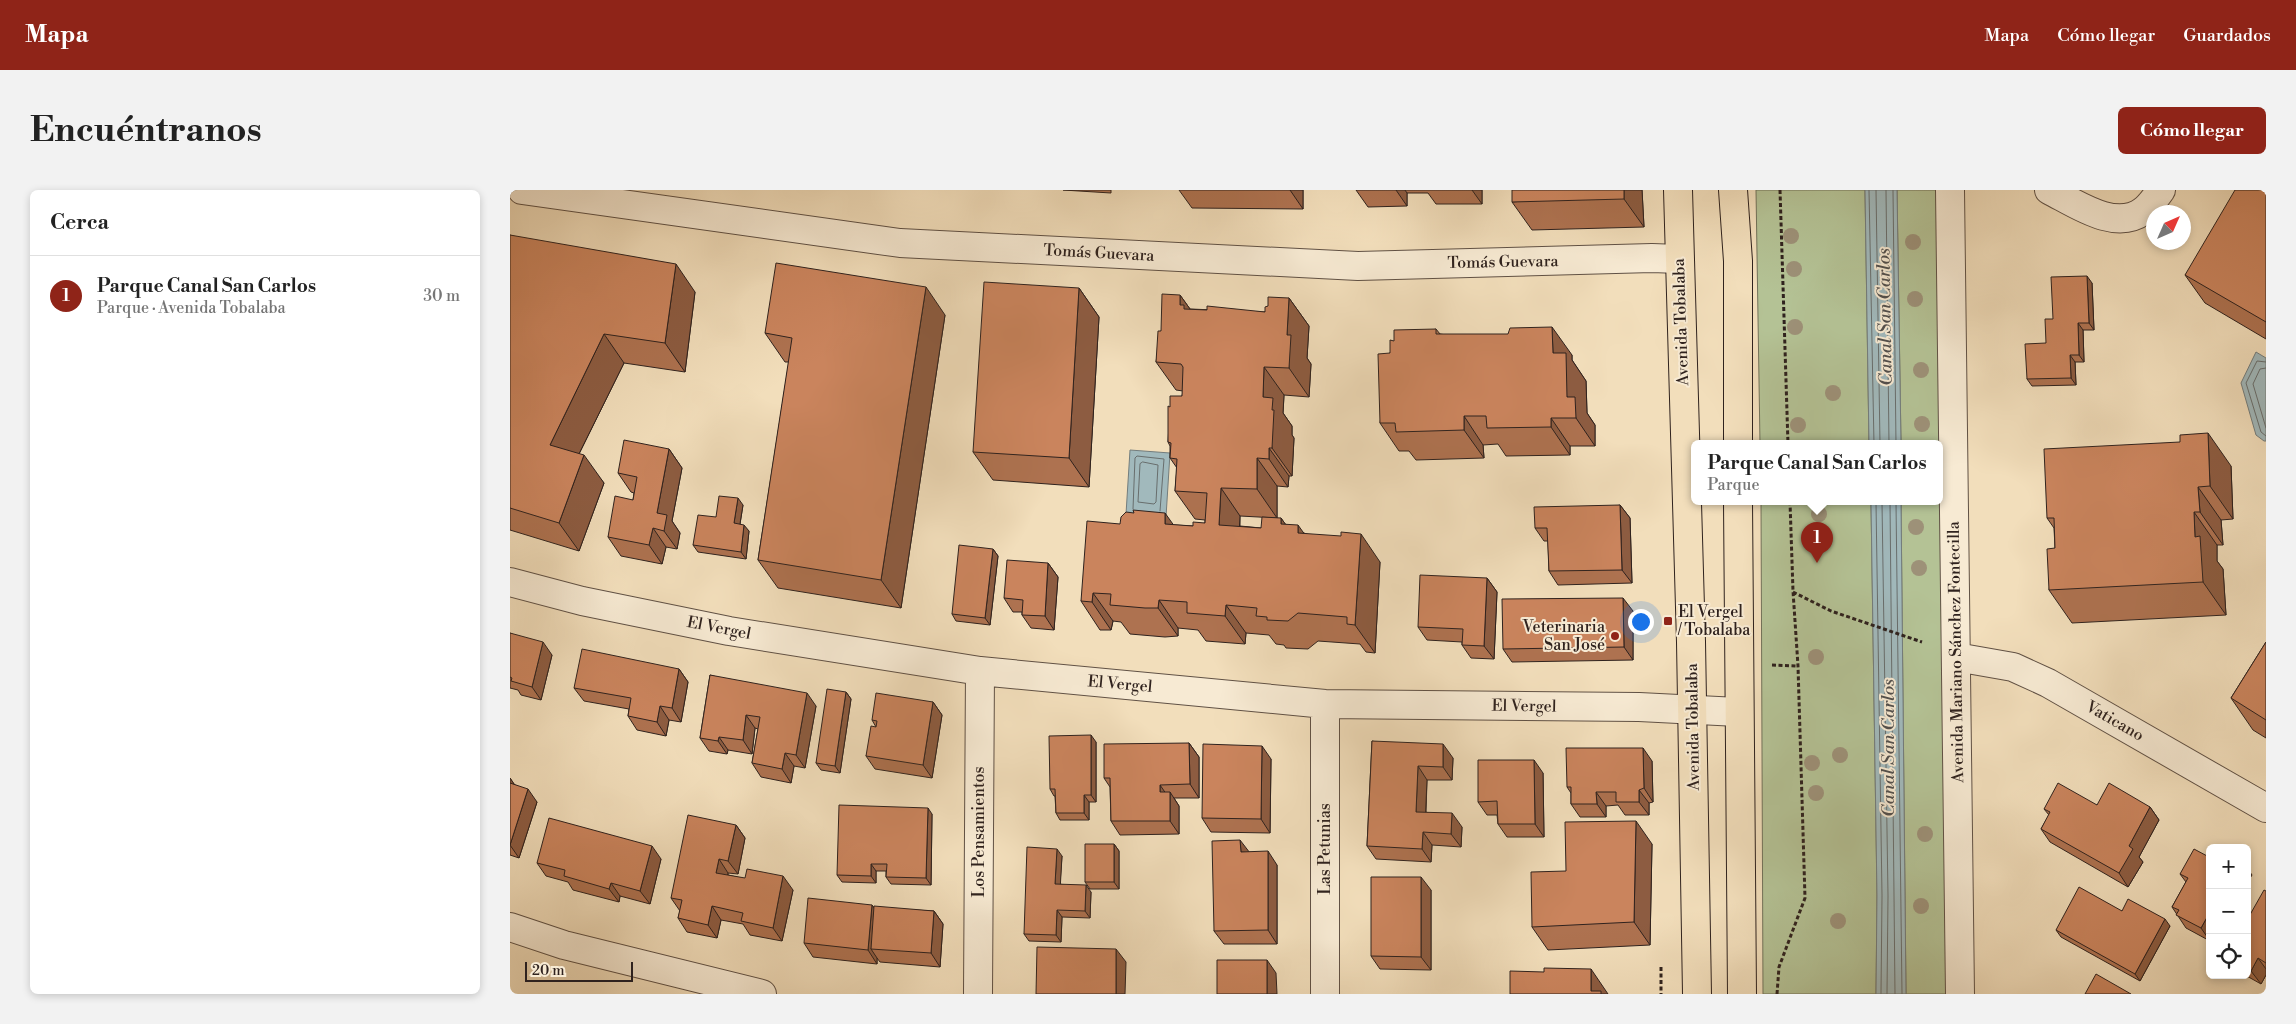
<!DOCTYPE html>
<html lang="es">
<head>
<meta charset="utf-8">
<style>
	:root { --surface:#fff; --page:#f2f2f2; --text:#222; --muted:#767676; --line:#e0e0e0; --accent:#8f2418 }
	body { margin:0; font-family:"Libre Bodoni",serif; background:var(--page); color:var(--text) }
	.controls { position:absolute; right:15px; bottom:15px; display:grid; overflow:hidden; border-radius:8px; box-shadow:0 2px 8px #0003 }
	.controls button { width:45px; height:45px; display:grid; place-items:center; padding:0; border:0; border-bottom:1px solid var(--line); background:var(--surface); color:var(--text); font:25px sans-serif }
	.compass { position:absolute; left:1636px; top:15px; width:45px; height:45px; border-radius:50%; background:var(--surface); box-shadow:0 2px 8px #0003; rotate:45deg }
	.scale { position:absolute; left:15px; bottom:12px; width:108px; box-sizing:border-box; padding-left:5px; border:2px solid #2f221e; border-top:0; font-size:14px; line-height:18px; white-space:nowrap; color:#2f221e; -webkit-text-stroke:4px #f7ead3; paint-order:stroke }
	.you { position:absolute; left:1130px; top:431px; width:18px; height:18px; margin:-12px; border:4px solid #fff; border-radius:50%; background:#1a73e8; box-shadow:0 0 0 8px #1a73e833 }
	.badge { display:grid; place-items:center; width:32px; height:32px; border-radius:50%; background:var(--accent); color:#fff; font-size:16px; font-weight:700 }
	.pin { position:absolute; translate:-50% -41px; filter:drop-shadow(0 1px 2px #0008) }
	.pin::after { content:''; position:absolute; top:26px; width:18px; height:15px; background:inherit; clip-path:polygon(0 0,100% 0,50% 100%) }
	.popup { position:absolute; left:1181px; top:250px; width:252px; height:65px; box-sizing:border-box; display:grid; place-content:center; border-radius:8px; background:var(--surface); filter:drop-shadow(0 1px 4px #0005); font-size:16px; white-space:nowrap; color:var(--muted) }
	.popup b { font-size:19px; color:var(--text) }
	.popup::after { content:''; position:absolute; left:50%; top:100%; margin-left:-10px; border:10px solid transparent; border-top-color:var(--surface) }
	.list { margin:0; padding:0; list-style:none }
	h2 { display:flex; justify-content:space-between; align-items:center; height:65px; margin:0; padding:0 20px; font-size:21px }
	h2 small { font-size:16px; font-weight:400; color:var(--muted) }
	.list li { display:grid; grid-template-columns:32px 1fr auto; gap:15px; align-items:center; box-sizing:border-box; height:80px; padding:0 20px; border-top:1px solid var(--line) }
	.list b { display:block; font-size:19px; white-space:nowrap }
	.list p { margin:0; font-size:16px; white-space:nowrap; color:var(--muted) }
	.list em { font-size:16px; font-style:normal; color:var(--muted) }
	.icon { flex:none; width:28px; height:28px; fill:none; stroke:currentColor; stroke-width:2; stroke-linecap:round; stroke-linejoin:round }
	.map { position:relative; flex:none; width:1756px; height:804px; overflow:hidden; border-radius:8px }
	header { display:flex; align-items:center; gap:30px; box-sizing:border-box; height:70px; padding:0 25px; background:var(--accent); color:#fff }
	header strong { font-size:24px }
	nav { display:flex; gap:28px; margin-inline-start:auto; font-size:18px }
	.intro { display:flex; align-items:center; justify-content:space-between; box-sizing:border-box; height:120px; padding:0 30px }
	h1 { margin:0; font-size:35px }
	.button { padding:12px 22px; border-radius:8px; background:var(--accent); color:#fff; font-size:18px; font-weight:700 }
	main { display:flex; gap:30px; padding:0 30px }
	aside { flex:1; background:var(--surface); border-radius:8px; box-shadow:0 2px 8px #0003 }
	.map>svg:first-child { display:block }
	.green { fill:#b4c295; stroke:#72725a }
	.water { fill:#a1b9bc; stroke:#737d7d }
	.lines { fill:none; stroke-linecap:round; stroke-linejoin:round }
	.shore { stroke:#686e6d; stroke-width:1 }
	.minor-casing { stroke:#605145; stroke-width:30 }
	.major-casing { stroke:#2f221e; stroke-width:30 }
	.path { stroke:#2f221e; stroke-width:3; stroke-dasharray:4 2.5; stroke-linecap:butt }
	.minor { stroke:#f7ead3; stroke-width:28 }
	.major { stroke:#f2debb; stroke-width:28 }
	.tree { fill:#9d9178 }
	.wall { fill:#ae7250; stroke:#2f221e }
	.shaded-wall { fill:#8d5c41; stroke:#2f221e }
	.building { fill:#ca845d; stroke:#2f221e }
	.poi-dot { fill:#8f2418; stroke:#f7ead3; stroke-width:2 }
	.labels { text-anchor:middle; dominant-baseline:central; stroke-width:4; stroke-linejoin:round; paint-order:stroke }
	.street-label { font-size:16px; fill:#2f221e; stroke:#f7ead3 }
	.poi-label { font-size:16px; fill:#2f221e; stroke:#f7ead3; text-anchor:start }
	.water-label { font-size:18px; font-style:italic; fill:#514f4d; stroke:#f7ead3 }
</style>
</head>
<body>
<header>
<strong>Mapa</strong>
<nav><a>Mapa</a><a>Cómo llegar</a><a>Guardados</a></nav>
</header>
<div class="intro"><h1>Encuéntranos</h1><a class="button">Cómo llegar</a></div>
<main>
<aside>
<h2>Cerca<small></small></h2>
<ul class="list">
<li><span class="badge">1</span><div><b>Parque Canal San Carlos</b><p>Parque · Avenida Tobalaba</p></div><em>30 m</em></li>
</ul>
</aside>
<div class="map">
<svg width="1756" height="804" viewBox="0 0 1756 804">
	<rect width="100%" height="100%" fill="#f2debb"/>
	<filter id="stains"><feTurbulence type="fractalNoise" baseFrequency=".004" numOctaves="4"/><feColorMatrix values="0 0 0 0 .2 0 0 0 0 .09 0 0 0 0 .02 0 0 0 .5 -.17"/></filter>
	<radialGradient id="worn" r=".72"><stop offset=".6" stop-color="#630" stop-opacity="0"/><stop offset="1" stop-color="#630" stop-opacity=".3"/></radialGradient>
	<!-- green -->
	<path class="green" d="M1246 0H1355L1359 254H1250Z
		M1387 0H1430L1438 804H1396L1391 312H1430V254H1391Z
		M1251 312H1361L1367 706 1366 804H1253Z"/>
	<!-- water -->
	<path class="water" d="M1355 0H1387L1391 254H1359Z
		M1746 162 1756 168V251H1754L1746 245 1731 193Z
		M620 260 660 263 656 327 616 324Z
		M1361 312H1391L1396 804H1366L1367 706Z"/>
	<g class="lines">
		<!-- shore -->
		<path class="shore" d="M1359 0 1364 254
			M1366 0 1370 254
			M1376 0 1379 254
			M1383 0 1386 254
			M1756 172 1747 171 1736 193 1751 242 1756 246
			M1756 178 1750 179 1743 194 1756 238
			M633 272 648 275 646 312 644 314 628 312 630 274Z
			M1366 312 1372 706 1371 804
			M1372 312 1378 706 1377 804
			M1380 312 1385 804
			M1386 312 1392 804
			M623 319 625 268 627 266 654 269 650 321"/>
		<defs>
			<path id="minor" d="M12 0 390 53 848 76 1142 68 1169 69
				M1440 0 1450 804
				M1539 0C1565 13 1605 42 1633 21 1640 16 1646 7 1651 0
				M0 392 72 411 219 441 470 481 815 514 1129 517 1228 522
				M1446 467 1503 477 1538 493 1756 618
				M815 514V804
				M0 737 54 755 252 804
				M468 804 470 481"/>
			<path id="major" d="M1168 0 1181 452 1187 804
				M1223 0 1228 71V254
				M1228 312 1232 804"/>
		</defs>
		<!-- minor casing -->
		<use href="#minor" class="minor-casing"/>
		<!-- major casing -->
		<use href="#major" class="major-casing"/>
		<!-- path -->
		<path class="path" d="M1270 0 1278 254
			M1283 402 1321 421 1412 452
			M1262 475 1288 476
			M1151 777V804
			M1267 804 1269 777 1295 708 1288 476 1283 401 1280 312"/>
		<!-- minor -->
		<use href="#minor" class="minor"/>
		<!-- major -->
		<use href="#major" class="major"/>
	</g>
	<!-- trees -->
	<g class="tree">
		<circle cx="1281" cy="46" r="8"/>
		<circle cx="1403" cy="52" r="8"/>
		<circle cx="1284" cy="79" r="8"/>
		<circle cx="1405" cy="109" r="8"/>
		<circle cx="1285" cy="137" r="8"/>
		<circle cx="1411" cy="180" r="8"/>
		<circle cx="1323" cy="203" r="8"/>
		<circle cx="1412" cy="234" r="8"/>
		<circle cx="1288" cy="235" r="8"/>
		<circle cx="1309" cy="324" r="8"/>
		<circle cx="1406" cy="337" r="8"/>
		<circle cx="1409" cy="378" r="8"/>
		<circle cx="1306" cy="467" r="8"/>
		<circle cx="1330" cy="565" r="8"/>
		<circle cx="1302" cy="573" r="8"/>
		<circle cx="1306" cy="603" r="8"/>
		<circle cx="1415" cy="644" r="8"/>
		<circle cx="1411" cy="716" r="8"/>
		<circle cx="1328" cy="731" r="8"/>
	</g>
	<!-- wall -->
	<path class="wall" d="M553 0H601V3Z
		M669 0H793V19L682 18Z
		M846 0H972V14H926L918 3H897V16L858 17Z
		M1132 0 1134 37 1022 40 1002 12Z
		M1756 0V149L1695 113 1675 85Z
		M0 45 185 102 175 182 114 173 69 264 94 293 69 361 0 340Z
		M1582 93 1584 140H1573L1574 172H1565L1566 195 1522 196 1517 189 1536 153Z
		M569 98 589 127 579 297 483 290 463 262Z
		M670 105 680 119 755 122 758 116 779 108 799 136 797 168 801 174 799 207 774 205 773 223 782 236V245L784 248 782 286H779L778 297 767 296V328L730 326V336L751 338 771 328 775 334 794 343 870 372 865 463 856 462 850 454 808 451 798 459 776 458 774 455 766 454 759 445 736 443 735 454 696 451 688 440 668 438V446L655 447 620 444 611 432 603 431 601 440H590L571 411 610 334 664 335 683 336 695 333V330L685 329 665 301 667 278 660 268V256L658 252 660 217 672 206 673 201 666 200 646 172 651 141Z
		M435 125 391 418 268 398 248 370 279 172H275L255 143Z
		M926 139 930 144 1062 165V170L1076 191 1077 223 1085 235V256H1060V265L996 266 988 254 973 255 974 268 906 270 899 261H889L870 233 880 163 884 151Z
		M159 259 172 278 162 331 170 343 167 359 156 357 152 374 111 366 98 347 123 310 124 303 121 302 108 283Z
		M1721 276 1723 329 1711 330 1713 355H1707V371L1713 379 1716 425 1562 433 1539 400 1545 358 1544 338 1537 328Z
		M233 315 230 334 239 341 236 369 188 362 183 355 206 327Z
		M1110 315 1120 328 1122 393 1048 395 1039 381 1038 351H1034L1025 338Z
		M483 359 488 366 480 435 446 431 442 424Z
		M538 373 548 387 544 440 521 438 512 425V422H503L494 408Z
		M977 388 987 402 984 469 961 468 952 455V452L917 450 908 437Z
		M1123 421V470L1002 472 993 459Z
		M0 443 42 465 31 510 11 505 8 500 0 498Z
		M1756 452V548L1743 540 1721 508Z
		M169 479 178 492 171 532 159 530 156 546 127 540 118 526 119 519 74 511 64 498Z
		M200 485 306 516 295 578 284 576 281 593 251 587 242 573 248 539 245 538 242 564 218 560 217 564 199 561 190 548Z
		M336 502 341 509 330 583 311 580 306 573Z
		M423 512 432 525 422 588 365 579 356 566 366 537 362 530Z
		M862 551 943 568 942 590H917L916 622 952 637 951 657 922 655 921 672 866 669 857 656Z
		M586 552V612H579V630H550L546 623 545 606H544L540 599Z
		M679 553 689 567V608H664L669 616V644L610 645 601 631 600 597 594 588Z
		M761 569 760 643 701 642 692 628Z
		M1142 571 1143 612 1139 613V625H1115L1108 615 1096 616V627H1070L1061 614V603L1057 597Z
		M1033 583 1034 647H997L988 634 987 625H977L968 612Z
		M0 588 4 594 27 612 9 668 0 665Z
		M1587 615 1640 617 1649 630 1629 667 1633 672 1618 697 1540 652 1531 639 1539 625 1534 619Z
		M422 624 421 695 381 694 376 687V681H366V693L332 692 327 685Z
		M226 635 235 648 228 684 218 683V685L283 700 272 751 240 745 233 734 211 730 207 748 177 742 168 728 170 721 161 708Z
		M604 654 609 661V699H580L575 692Z
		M1142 654 1140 755 1038 760 1022 737 1056 681Z
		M738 662 767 675V754H714L704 741Z
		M552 666 550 694 581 702 580 728 552 727 551 752 519 751 514 744Z
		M151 669 140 714 110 706 109 712 63 700 58 692 36 686 27 673Z
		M1700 669V751L1676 738 1662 717 1676 692 1670 684Z
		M921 700V780L870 779 861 766Z
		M1756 701V785L1751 794 1735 785H1737V730Z
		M362 715 364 718 424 721 433 734 430 777 370 772 367 768V774L303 767 294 753Z
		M1612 721 1660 736 1630 791 1551 747 1546 740Z"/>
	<!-- shaded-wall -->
	<path class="shaded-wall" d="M780 0H793V19Z
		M886 0H895L897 3V16Z
		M962 0H972V14Z
		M1114 0H1132L1134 37 1114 9Z
		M166 74 185 102 175 182 155 153Z
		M1577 86 1582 93 1584 140 1579 133Z
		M416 97 435 125 391 418 371 390Z
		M569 98 589 127 579 297 559 268Z
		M670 105 690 133V138L670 115Z
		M779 108 799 136 797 168 801 174 799 207 779 178 777 145Z
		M1568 133 1573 140 1574 172 1569 165Z
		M1042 137 1062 165V170L1076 191 1077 223 1085 235V256L1066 228 1057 207 1043 163Z
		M94 144 114 173 59 284 40 255Z
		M1560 165 1565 172 1566 195 1561 188Z
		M754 177 774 205 773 223 782 236V245L784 248 782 286 762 258 753 207Z
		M954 226 973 255 974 268 954 240Z
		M1041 228 1060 256V265L1041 237Z
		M1698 243 1721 276 1723 329 1700 296Z
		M759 258 779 286 778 297 759 269Z
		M159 259 172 278 162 331 170 343 167 359 154 341 147 323Z
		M74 265 94 293 69 361 49 333Z
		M747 268 767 296V328L747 299Z
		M1688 297 1711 330 1713 355 1690 322Z
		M711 298 730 326 728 363 709 335Z
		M228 308 233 315 229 340 224 333Z
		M1110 315 1120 328 1122 393 1112 380Z
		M1684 322 1707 355V371L1713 379 1716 425 1693 392 1685 347Z
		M655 323 675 351 655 334Z
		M771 328 791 356 771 334Z
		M234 335 239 341 236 369 231 362Z
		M788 335 808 363 788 343Z
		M143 338 156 357 152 374 139 355Z
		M851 344 870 372 865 463 845 435Z
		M483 359 488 366 480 435 475 428Z
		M538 373 548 387 544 440 535 426Z
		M977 388 987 402 984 469 974 456Z
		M583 403 603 431 601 440 582 412Z
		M1113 408 1123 421V470L1114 457Z
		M649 410 668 438V446L648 418Z
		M716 415 736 443 735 454 715 426Z
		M33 452 42 465 31 510 22 497Z
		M169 479 178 492 171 532 162 518Z
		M336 502 341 509 330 583 325 576Z
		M297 503 306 516 295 578 286 565Z
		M423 512 432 525 422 588 413 575Z
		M150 516 159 530 156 546 147 532Z
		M236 525 245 538 242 564 233 550Z
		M581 545 586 552V612L581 605Z
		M209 547 218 560 217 564 208 551Z
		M679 553 689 567V608L680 594Z
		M933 554 943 568 942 590 933 577Z
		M752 556 761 569 760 643 751 629Z
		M1133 558 1142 571 1143 612 1134 598Z
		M275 563 284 576 281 593 272 579Z
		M1024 570 1033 583 1034 647 1025 634Z
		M908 576 917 590 915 635 906 622Z
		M0 588 8 600 0 595Z
		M650 595 659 608 650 602Z
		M18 599 27 612 9 668 0 655Z
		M1129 600 1139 613V625L1129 612Z
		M660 602 669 616V644L660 631Z
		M1086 602 1096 616V627L1087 614Z
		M574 605 579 612V630L574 623Z
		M1640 617 1649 630 1629 667 1633 672 1618 697 1609 683 1619 656Z
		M418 618 422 624 421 695 416 688Z
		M942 623 952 637 951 657 941 644Z
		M1126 631 1142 654 1140 755 1124 732Z
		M226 635 235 648 228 684 218 671Z
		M913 642 922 655 921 672 912 659Z
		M730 650 740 663 731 662Z
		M604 654 609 661V699L604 692Z
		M142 656 151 669 140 714 130 701Z
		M547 659 552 666 550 701 545 694Z
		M758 661 767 675V754L758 740Z
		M209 669 218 683 215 696 206 683Z
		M361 674 366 681V693L361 686Z
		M1737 678 1742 685 1737 693Z
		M273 686 283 700 272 751 263 738Z
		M911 687 921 700V780L911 767Z
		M101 693 110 706 109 712 99 699Z
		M576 695 581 702 580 728 575 721Z
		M362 715 372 729 361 759 367 768V774L358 760Z
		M202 716 211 730 207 748 198 735Z
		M547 720 552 727 551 752 546 745Z
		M424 721 433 734 430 777 421 763Z
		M1700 722V751L1691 738Z
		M1655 729 1660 736 1630 791 1625 784Z
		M606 759 616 772 615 804H606Z
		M1748 768 1756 779V785L1751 794 1741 781Z
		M757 770 766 783 767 804H757Z
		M1081 779 1098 804H1083L1081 801Z"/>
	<!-- building -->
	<path class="building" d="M1002 0H1114V9L1002 12Z
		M1725 0H1756V132L1675 85Z
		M0 45 166 74 155 153 94 144 40 255 74 265 49 333 0 318Z
		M266 73 416 97 371 390 248 370 282 148 255 143Z
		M1577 86 1579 133H1568L1569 165H1560L1561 188 1517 189 1515 154 1536 153 1535 129H1543L1541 87Z
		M474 92 569 98 559 268 463 262Z
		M652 104 670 105V115H674V119L697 120V116L755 122V117L758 116V107L779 108 777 145H781L779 178 754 177 753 207 763 208 762 220H764L762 258H759V269L747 268V299L711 298 709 335 751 338 752 327 771 328V334L788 335V343L831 346V342L851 344 845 435 837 434V427L788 423 778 431 757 430V427L746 426 747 418 716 415 715 426 677 423V412L649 410 648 418H635L600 415 601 404 583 403 582 412 571 411 577 331 610 334 611 327 616 322 624 323 623 320 655 323V334L683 336V332L695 333 697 303 665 301 667 269 660 268 661 253 658 252V216L660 217V206H672L673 177 671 174 646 172 648 141H651Z
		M1042 137 1043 163H1056L1057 207H1065L1066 228H1041V237L977 238 976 226H954V240L886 242 885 233H870L868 164 880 163V150L884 151V140L926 139V144H998L1000 138Z
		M1698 243 1700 296 1688 297 1690 322H1684L1685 347 1690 346 1693 392 1539 400 1537 359 1545 358 1544 328H1537L1534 259 1670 252V245Z
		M114 250 159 259 147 323 157 325 154 341 143 338 139 355 98 347 105 306 123 310 127 287 108 283Z
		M209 306 228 308 224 333 234 335 231 362 183 355 188 325 206 327Z
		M1110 315 1112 380 1039 381 1037 338H1025L1024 317Z
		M449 355 483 359 475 428 442 424Z
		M497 370 538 373 535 426 512 425 513 410 494 408Z
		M910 385 977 388 974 456 952 455 953 439 908 437Z
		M1113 408 1114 457 993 459 992 409Z
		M0 443 33 452 22 497 1 491 2 488 0 487Z
		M1756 452V530L1721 508Z
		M72 459 169 479 162 518 150 516 147 532 118 526 121 508 64 498Z
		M200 485 297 503 286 565 275 563 272 579 242 573 250 527 236 525 233 550 209 547 208 551 190 548Z
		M317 499 336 502 325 576 306 573Z
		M366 503 423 512 413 575 356 566 361 536 366 537 367 531 362 530Z
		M581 545V605H574V623H546L545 599H540L539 546Z
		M862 551 933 554V577L908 576 906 622 942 623 941 644 913 642 912 659 857 656Z
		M679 553 680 594 650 595V602H660V631H601L600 588H594V554Z
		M693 554 752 556 751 629 692 628Z
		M1056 558H1133L1134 598 1129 600V612H1106V602H1086L1087 614H1061V597H1057Z
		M968 570H1024L1025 634H988L987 611 968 612Z
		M0 593 18 599 0 655Z
		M1548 593 1587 615 1599 593 1640 617 1619 656 1623 659 1609 683 1531 639 1540 622 1534 619Z
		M329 615 418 618 416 688 376 687 377 674H361V686L327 685Z
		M178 625 226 635 218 671 209 669 206 683 235 688 237 679 273 686 263 738 231 731 233 723 202 716 198 735 168 728 172 710 161 708Z
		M39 628 142 656 130 701 101 693 99 699 54 686 55 680 27 673Z
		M1126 631 1124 732 1022 737 1021 682 1056 681 1055 632Z
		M730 650 731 662 758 661V740L704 741 702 651Z
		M575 654H604V692H575Z
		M517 657 547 659 545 694 576 695 575 721 547 720 546 745 514 744Z
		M1684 659 1699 667 1698 670 1700 671V722L1691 738 1666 725 1669 720 1662 717 1678 688 1670 684Z
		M861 687H911V767L861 766Z
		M1569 697 1612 721 1618 709 1655 729 1625 784 1546 740Z
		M1754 700 1756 701V773L1748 768 1741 781 1737 779V730Z
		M298 708 362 715 358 760 294 753Z
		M364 716 424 721 421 763 361 759Z
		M527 757 606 759V804H526Z
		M707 770H757V804H707Z
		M1034 778 1081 779V801H1091V804H1000V781L1034 782Z
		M1586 784 1621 804H1575Z"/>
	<!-- markers -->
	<g class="poi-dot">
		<rect x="1153" y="426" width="10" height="10" rx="2.5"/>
		<circle cx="1105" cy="446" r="5"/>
	</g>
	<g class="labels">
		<!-- street labels -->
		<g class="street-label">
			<text transform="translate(589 63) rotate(3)">Tomás Guevara</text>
			<text transform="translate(993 72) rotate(-1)">Tomás Guevara</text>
			<text transform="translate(1171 132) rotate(-92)">Avenida Tobalaba</text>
			<text transform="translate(209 438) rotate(11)">El Vergel</text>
			<text transform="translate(1446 462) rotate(-91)">Avenida Mariano Sánchez Fontecilla</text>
			<text transform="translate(610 494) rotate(5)">El Vergel</text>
			<text transform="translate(1014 516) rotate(1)">El Vergel</text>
			<text transform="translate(1605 531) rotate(30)">Vaticano</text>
			<text transform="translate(1183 537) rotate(-91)">Avenida Tobalaba</text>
			<text transform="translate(469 642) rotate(-90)">Los Pensamientos</text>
			<text transform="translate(815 659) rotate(-90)">Las Petunias</text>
		</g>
		<!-- poi labels -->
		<g class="poi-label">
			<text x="1168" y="422">El Vergel<tspan x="1168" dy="18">/ Tobalaba</tspan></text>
			<text x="1095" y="437" text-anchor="end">Veterinaria<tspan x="1095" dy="18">San José</tspan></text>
		</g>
		<!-- water labels -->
		<g class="water-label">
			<text transform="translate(1375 127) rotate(-91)">Canal San Carlos</text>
			<text transform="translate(1378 558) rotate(-90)">Canal San Carlos</text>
		</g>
	</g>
	<rect width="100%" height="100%" filter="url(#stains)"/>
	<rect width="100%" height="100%" fill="url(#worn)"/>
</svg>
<div class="controls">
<button>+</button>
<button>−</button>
<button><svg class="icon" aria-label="locate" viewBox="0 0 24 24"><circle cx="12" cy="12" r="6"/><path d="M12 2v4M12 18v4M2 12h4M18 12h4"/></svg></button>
</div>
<svg class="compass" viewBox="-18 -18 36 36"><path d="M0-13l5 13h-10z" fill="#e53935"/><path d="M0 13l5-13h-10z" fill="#767676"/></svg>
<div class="scale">20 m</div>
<div class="you"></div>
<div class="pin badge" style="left:1307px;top:373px">1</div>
<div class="popup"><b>Parque Canal San Carlos</b>Parque</div>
</div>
</main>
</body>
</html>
